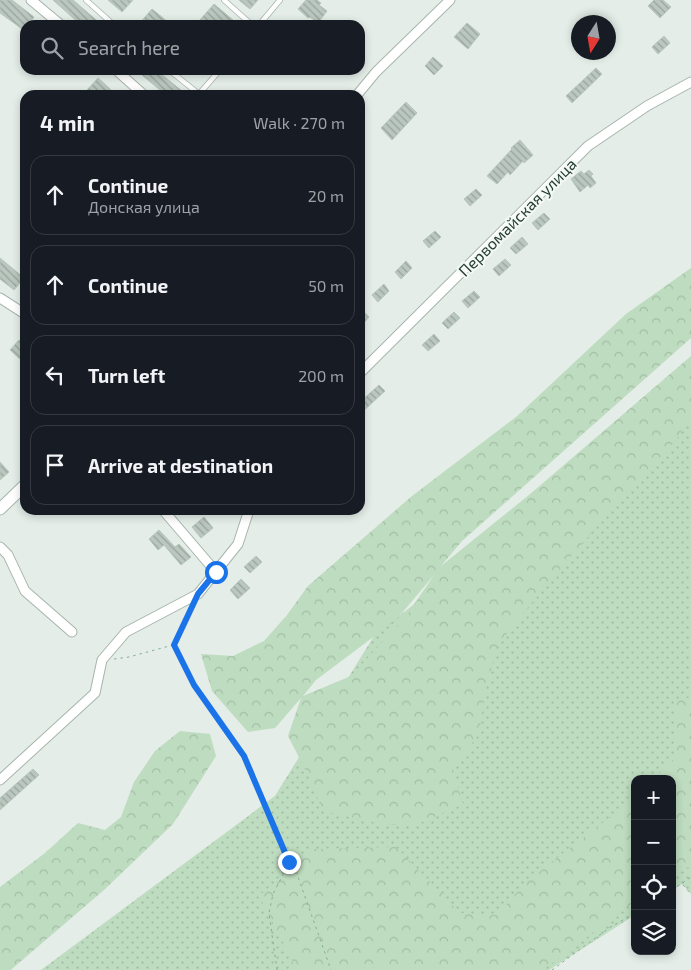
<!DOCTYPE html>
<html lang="en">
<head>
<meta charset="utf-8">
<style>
	:root { --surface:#171b24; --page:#20242c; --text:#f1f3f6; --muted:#9ea1a6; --line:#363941 }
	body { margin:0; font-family:"Exo 2",sans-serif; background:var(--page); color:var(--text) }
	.controls { position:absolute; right:15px; bottom:15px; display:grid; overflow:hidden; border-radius:10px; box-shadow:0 2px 8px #0003 }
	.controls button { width:45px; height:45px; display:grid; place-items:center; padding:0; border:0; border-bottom:1px solid var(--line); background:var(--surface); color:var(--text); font:25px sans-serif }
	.compass { position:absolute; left:571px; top:15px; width:45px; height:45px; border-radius:50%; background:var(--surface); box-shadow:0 2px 8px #0003; rotate:191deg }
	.stop { position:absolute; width:15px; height:15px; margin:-11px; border:4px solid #1a73e8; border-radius:50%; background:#fff }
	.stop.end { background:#1a73e8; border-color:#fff; box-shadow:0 1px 5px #0008 }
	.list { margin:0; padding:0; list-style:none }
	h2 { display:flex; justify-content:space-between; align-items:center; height:65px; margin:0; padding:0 20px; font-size:21px }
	h2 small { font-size:16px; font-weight:400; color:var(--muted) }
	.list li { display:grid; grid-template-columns:32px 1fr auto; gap:15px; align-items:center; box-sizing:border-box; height:80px; margin:0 10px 10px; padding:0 10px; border:1px solid var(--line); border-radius:15px }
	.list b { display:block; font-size:19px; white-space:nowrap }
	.list p { margin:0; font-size:16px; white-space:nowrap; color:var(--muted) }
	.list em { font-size:16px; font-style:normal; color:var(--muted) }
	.icon { flex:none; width:28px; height:28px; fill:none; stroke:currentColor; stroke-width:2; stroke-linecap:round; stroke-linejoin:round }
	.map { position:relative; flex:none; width:691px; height:970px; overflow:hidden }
	.search { position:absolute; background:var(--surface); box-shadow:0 2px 8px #0003; left:20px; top:20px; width:345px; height:55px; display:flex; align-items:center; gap:12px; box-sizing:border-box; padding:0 18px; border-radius:15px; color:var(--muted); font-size:19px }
	.panel { position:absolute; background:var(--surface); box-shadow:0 2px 8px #0003; left:20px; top:90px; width:345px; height:425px; border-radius:15px }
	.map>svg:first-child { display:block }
	.grass { fill:url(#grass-dots) }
	.forest { fill:url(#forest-crowns); fill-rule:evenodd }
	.building { fill:url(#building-back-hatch); stroke:#b7c6bc }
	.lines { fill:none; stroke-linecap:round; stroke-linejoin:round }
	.service-casing { stroke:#a7b5ad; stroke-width:6 }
	.minor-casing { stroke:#a7b5ad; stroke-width:11 }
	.tertiary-casing { stroke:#a7b5ad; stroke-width:13 }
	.path { stroke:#86ae98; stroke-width:1; stroke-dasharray:2.5 4; stroke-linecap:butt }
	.service { stroke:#fff; stroke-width:4.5 }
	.minor { stroke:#fff; stroke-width:9 }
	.tertiary { stroke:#fff; stroke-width:11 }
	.route { stroke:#1a73e8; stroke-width:6 }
	.labels { text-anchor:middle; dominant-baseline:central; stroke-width:4; stroke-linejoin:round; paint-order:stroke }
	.street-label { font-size:16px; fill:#243e31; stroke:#f5f9f6 }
</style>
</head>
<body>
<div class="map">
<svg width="691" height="970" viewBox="0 0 691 970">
	<defs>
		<pattern id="grass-dots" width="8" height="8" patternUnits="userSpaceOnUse" patternTransform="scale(1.25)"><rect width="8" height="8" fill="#bedcbf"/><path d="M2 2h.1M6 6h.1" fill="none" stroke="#a3bea5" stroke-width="1.8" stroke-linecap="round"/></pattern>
		<pattern id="forest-crowns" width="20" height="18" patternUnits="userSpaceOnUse" patternTransform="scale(1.25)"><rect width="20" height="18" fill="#bedcbf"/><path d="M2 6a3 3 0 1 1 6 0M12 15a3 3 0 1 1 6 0" fill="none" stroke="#a3bea5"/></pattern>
		<pattern id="building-back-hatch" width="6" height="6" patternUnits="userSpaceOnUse" patternTransform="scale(1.25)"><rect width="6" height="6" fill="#bac7bf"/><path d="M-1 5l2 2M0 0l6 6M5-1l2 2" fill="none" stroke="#97a39c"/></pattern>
	</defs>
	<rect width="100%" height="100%" fill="#e4ede7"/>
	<!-- grass -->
	<path class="grass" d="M691 384V894L682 884 672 890V779H635V915L549 970H41L275 796 374 636Z"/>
	<!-- forest -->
	<path class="forest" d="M691 268V338L462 541 441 566 529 495 691 356V417H689L677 439 622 498 553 577 498 644 485 692 479 734 453 769 463 804 418 824 386 825 323 811 307 773 288 736 301 698 275 728 248 732 212 691 201 654 233 656 264 641 287 615 308 586 412 496 516 417 626 314ZM434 575 407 615 351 676 303 696 316 680 396 620Z
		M691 697V866L672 874V779H652L675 758 676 701Z
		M180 731 210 734 216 756 173 824 104 890 13 968 11 970H0V887L45 853 78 823 105 830 121 817 134 782 155 751Z
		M635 795V901L543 970H295L292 960 259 896 313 849 396 847 460 913 497 915 525 883 615 813Z"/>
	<!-- building -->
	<path class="building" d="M0 0H12L34 17 28 25H25V31L0 13Z
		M53 0H73L102 25H81Z
		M108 0H133L122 12Z
		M239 0H258L250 9Z
		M306 0H317L321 3 319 5 327 11 318 23 310 17 308 18 298 9Z
		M654 0H663L671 7 660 18 648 6Z
		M214 4 233 20 229 25H204L199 21Z
		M152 9 162 17 171 25H138Z
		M467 23 480 34 468 49 454 37Z
		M664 36 670 43 658 54 652 47Z
		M433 57 443 66 434 75 425 66Z
		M596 68 602 74 572 103 566 96Z
		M136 70H156L187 95H166Z
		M98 78 107 86 116 95H92L87 90Z
		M406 102 417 113 392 140 381 128Z
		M520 140 533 155 524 163 523 161 510 175 508 172 497 184 487 176 512 149 511 148Z
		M589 170 593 174 591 176 596 183 590 188 588 185 580 192 571 179 581 171 584 174Z
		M476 189 482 195 470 206 464 199Z
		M544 213 550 219 538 230 532 223Z
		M435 231 441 237 429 248 423 241Z
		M522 237 528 244 516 254 510 248Z
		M0 258 24 278 14 290 0 279Z
		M505 259 511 265 499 276 493 269Z
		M406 261 412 268 401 279 395 272Z
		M384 284 389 291 378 302 372 295Z
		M474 291 480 297 468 308 462 301Z
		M360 308 369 317 360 327Z
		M454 312 460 318 448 329 442 323Z
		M434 334 440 341 428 351 422 345Z
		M19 340 24 344 21 348 25 351V355L21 360 10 350Z
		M379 385 385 391 360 414V402Z
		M0 462 9 472 0 480Z
		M204 517 213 528 201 538 192 527Z
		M159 530 175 547 179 544 191 557 181 565 164 545 158 550 149 539Z
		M256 556 262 562 250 573 244 567Z
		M241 579 250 588 238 599 230 590Z
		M33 769 39 775 0 810V798Z"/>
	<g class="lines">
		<defs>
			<path id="service" d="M86 0 114 25
				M224 0 252 25
				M259 25 280 0
				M169 70 199 94 220 70"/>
			<path id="minor" d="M31 0 61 25
				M116 70 144 95
				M357 95 376 72 450 0
				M0 298 25 314
				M360 373 588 146 647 106 691 82
				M163 510 216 572
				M0 547 8 555 25 591 72 632
				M0 780 95 693 102 660 126 632 198 594 238 544 249 510"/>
			<path id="tertiary" d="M0 509 25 485"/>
		</defs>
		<!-- service casing -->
		<use href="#service" class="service-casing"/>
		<!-- minor casing -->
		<use href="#minor" class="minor-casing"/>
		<!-- tertiary casing -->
		<use href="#tertiary" class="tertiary-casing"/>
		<!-- path -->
		<path class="path" d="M191 608 174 645 195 685 244 757 289 862 298 877 331 970
			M114 659 129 657 173 645
			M683 885 691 894
			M672 890 691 877
			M277 970 269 913 273 894 289 863
			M552 970 609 928 635 913"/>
		<!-- service -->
		<use href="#service" class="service"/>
		<!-- minor -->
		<use href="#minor" class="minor"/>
		<!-- tertiary -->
		<use href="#tertiary" class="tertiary"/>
	</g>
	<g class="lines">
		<!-- route -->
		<path class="route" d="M216 572 198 594 174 645 194 685 244 756 289 862"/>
	</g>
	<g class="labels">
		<!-- street labels -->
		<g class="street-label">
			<text transform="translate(517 217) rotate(-45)">Первомайская улица</text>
		</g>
	</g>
</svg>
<div class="controls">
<button>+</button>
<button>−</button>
<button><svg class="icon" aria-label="locate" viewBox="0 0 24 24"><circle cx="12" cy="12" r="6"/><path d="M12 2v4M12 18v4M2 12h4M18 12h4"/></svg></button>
<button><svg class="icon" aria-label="layers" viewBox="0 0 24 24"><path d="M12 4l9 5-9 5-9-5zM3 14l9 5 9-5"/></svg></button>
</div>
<svg class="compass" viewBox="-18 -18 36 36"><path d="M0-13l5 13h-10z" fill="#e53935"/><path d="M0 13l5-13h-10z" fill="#9ea1a6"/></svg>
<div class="stop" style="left:216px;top:572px"></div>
<div class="stop end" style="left:289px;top:862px"></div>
<div class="search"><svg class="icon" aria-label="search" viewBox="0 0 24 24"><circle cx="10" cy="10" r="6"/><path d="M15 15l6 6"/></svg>Search here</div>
<section class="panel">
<h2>4 min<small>Walk · 270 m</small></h2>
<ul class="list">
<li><svg class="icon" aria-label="ahead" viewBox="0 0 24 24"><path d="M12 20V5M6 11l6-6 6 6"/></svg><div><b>Continue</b><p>Донская улица</p></div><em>20 m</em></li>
<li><svg class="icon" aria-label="ahead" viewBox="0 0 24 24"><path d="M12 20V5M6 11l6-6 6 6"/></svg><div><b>Continue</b></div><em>50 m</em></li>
<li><svg class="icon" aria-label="left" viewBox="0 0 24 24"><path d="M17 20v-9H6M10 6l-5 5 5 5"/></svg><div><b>Turn left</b></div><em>200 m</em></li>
<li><svg class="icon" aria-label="arrive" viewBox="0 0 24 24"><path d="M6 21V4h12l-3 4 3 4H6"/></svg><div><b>Arrive at destination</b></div></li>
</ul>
</section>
</div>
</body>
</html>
